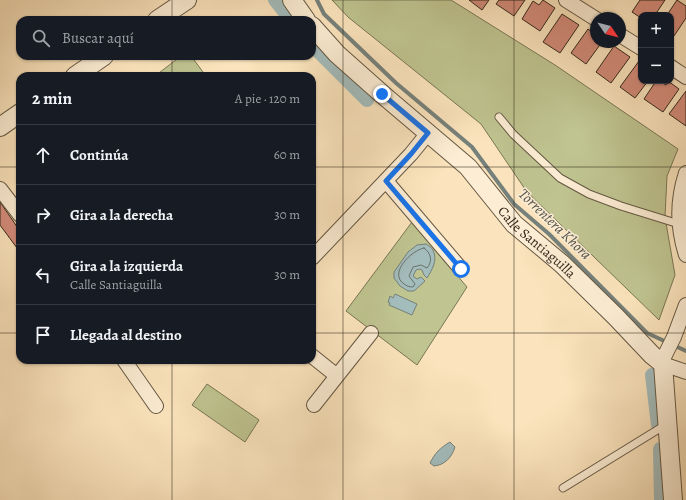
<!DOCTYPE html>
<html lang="es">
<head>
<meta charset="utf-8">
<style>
	:root { --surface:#171b24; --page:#242831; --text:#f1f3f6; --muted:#9ea1a6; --line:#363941 }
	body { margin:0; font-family:Alegreya,serif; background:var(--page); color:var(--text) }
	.controls { position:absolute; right:12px; top:12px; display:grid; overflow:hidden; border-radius:8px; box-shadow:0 1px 3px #0004 }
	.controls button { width:36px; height:36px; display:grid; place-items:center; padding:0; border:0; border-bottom:1px solid var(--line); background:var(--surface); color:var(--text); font:20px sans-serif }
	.compass { position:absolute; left:590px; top:12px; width:36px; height:36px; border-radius:50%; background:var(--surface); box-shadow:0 1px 3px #0004; rotate:125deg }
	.stop { position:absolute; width:12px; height:12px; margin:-9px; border:3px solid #1a73e8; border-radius:50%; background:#fff }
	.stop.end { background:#1a73e8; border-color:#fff; box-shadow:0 1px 4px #0008 }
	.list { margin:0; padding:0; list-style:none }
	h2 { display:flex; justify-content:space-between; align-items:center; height:52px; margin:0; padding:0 16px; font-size:17px }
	h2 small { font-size:13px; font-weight:400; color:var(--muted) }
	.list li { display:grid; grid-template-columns:26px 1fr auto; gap:12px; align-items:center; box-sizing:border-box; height:60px; padding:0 16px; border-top:1px solid var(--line) }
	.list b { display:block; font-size:15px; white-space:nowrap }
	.list p { margin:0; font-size:13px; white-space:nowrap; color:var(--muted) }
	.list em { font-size:13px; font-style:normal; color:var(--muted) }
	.icon { flex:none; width:22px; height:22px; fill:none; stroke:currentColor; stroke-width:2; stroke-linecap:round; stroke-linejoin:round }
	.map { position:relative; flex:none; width:686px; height:500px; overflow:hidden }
	.search { position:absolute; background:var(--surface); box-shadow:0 1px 3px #0004; left:16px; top:16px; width:300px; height:44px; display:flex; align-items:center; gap:10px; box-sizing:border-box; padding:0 14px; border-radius:12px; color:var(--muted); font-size:15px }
	.panel { position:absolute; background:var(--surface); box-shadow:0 1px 3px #0004; left:16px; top:72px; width:300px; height:292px; border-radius:12px }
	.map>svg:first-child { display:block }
	.green { fill:#bfc490; stroke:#787655 }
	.water { fill:#a3bcbc; stroke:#76817b }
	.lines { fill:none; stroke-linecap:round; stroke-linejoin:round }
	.shore { stroke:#6a726b; stroke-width:1 }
	.stream { stroke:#76817b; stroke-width:4 }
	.canal { stroke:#a3bcbc; stroke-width:14 }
	.building { fill:#d38b7a; stroke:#32281a }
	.service-casing { stroke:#645743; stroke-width:9 }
	.minor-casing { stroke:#645743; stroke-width:16 }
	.tertiary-casing { stroke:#645743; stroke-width:20 }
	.service { stroke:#fcedd4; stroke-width:7 }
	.minor { stroke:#fcedd4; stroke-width:14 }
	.tertiary { stroke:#fcedd4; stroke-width:18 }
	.route { stroke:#1a73e8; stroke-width:5 }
	.grid { fill:none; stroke:#32281a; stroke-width:1; stroke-opacity:0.55 }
	.labels { text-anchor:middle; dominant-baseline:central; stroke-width:3; stroke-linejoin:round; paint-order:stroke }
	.street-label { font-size:14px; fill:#32281a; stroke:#fcedd4 }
	.water-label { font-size:15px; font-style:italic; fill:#54544b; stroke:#fcedd4 }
</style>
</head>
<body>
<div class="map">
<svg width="686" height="500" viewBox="0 0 686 500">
	<rect width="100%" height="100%" fill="#fbe4bd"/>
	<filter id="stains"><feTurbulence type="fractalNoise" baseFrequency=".005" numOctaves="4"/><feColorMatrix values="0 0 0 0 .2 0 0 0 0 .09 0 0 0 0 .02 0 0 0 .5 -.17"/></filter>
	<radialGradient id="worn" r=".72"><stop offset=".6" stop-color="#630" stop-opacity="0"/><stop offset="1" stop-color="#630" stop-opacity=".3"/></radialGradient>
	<!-- green -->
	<path class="green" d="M332 0H451L555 65 678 149 667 176 665 217 675 275 659 320 527 192 481 124 348 17Z
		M181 56H191L206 76H155Z
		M412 222 467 287 417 365 346 311Z
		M207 384 259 420 245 442 192 405Z"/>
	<!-- water -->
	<path class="water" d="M426 244C428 245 432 248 433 250 438 260 432 270 427 278L424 275 422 270 420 269 416 270 413 276 417 279 421 277 425 281 414 291H408L400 286 394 278V272L408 252 417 245Z
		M395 294 417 304 412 315 389 305 390 303 388 302 390 296 393 298Z
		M450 442 455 447C452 457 445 465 434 466L430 463C435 453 440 448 450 442Z"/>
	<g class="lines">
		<!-- shore -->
		<path class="shore" d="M424 248C431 253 433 261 427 268L421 265 413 267 409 276 415 284 413 287C409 287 407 286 404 284 388 273 412 250 424 248Z"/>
		<!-- stream -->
		<path class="stream" d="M317 0 324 14 396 83 472 147 514 204 549 234 647 333 686 351"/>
		<!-- canal -->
		<path class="canal" d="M275 0 291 20
			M312 45 367 100
			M652 375 658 425
			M660 449 661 500"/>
	</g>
	<!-- building -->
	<path class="building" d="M469 0H489L482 10Z
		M499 0H525L514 16 496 4Z
		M543 0 555 8 540 31 522 19 533 1 539 5Z
		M640 0H665L655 15H641V18L632 12Z
		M677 0 686 6V18L674 36 671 34V15H667Z
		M562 14 579 25 560 53 543 42Z
		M588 29 596 35V42H602L586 64 571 53Z
		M614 46 630 57 611 83 596 72Z
		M639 61 641 63V81H648L635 98 620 87Z
		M656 81H659L666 85 668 81 679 89 663 112 644 99Z
		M686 91V126L669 114Z
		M0 202 20 231V246L17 248 0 225Z"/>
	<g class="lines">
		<defs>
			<path id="service" d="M499 117 513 134 560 178 589 194 621 206 679 224
				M563 488 667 424"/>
			<path id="minor" d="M566 0 596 19
				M620 35 641 48
				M671 67 686 77
				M686 173C677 201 677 226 686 255
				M386 181 461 269
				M0 189 20 215
				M312 258 411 154 428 133
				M686 305 674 337 664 357 663 364 686 372
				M312 356 337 376
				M124 360 156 406
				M314 405 371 333"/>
			<g id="tertiary">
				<path d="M292 0 306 20"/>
				<path d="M157 20 187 0"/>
				<path id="s1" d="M312 26 337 54 382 94 468 167 514 224 562 264 616 317 652 355 663 364 673 500"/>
				<path d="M75 76 104 56"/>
				<path d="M0 127 20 113"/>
			</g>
		</defs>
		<!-- service casing -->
		<use href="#service" class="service-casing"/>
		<!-- minor casing -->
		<use href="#minor" class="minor-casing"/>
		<!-- tertiary casing -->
		<use href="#tertiary" class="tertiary-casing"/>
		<!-- service -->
		<use href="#service" class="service"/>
		<!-- minor -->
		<use href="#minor" class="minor"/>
		<!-- tertiary -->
		<use href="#tertiary" class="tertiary"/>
	</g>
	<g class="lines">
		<!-- route -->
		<path class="route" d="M382 94 428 133 411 154 386 181 461 269"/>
	</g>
	<!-- grid -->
	<path class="grid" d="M172 0V20M343 0V500M514 0V500M172 56V76M0 167H20M312 167H686M0 333H20M312 333H686M172 360V500"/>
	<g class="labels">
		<!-- street labels -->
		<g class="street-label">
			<text stroke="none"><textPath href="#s1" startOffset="313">Calle Santiaguilla</textPath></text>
		</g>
		<!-- water labels -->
		<g class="water-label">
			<text transform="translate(555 224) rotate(44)">Torrentera Khora</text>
		</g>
	</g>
	<rect width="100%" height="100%" filter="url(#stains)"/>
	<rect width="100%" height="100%" fill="url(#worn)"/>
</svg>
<div class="controls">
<button>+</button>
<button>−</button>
</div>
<svg class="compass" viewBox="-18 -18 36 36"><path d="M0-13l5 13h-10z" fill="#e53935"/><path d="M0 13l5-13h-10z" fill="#9ea1a6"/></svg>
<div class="stop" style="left:461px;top:269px"></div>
<div class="stop end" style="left:382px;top:94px"></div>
<div class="search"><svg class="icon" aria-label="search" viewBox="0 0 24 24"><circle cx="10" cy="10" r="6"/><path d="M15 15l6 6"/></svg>Buscar aquí</div>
<section class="panel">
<h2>2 min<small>A pie · 120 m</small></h2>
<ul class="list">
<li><svg class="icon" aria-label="ahead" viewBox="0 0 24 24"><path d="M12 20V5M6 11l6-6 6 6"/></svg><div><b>Continúa</b></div><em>60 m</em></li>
<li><svg class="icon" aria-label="right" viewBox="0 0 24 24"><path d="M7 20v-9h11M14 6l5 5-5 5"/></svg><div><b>Gira a la derecha</b></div><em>30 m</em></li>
<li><svg class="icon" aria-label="left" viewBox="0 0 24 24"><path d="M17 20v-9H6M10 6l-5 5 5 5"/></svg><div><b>Gira a la izquierda</b><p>Calle Santiaguilla</p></div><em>30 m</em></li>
<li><svg class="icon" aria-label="arrive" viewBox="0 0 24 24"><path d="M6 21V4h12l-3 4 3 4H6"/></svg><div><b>Llegada al destino</b></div></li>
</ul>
</section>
</div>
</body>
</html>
